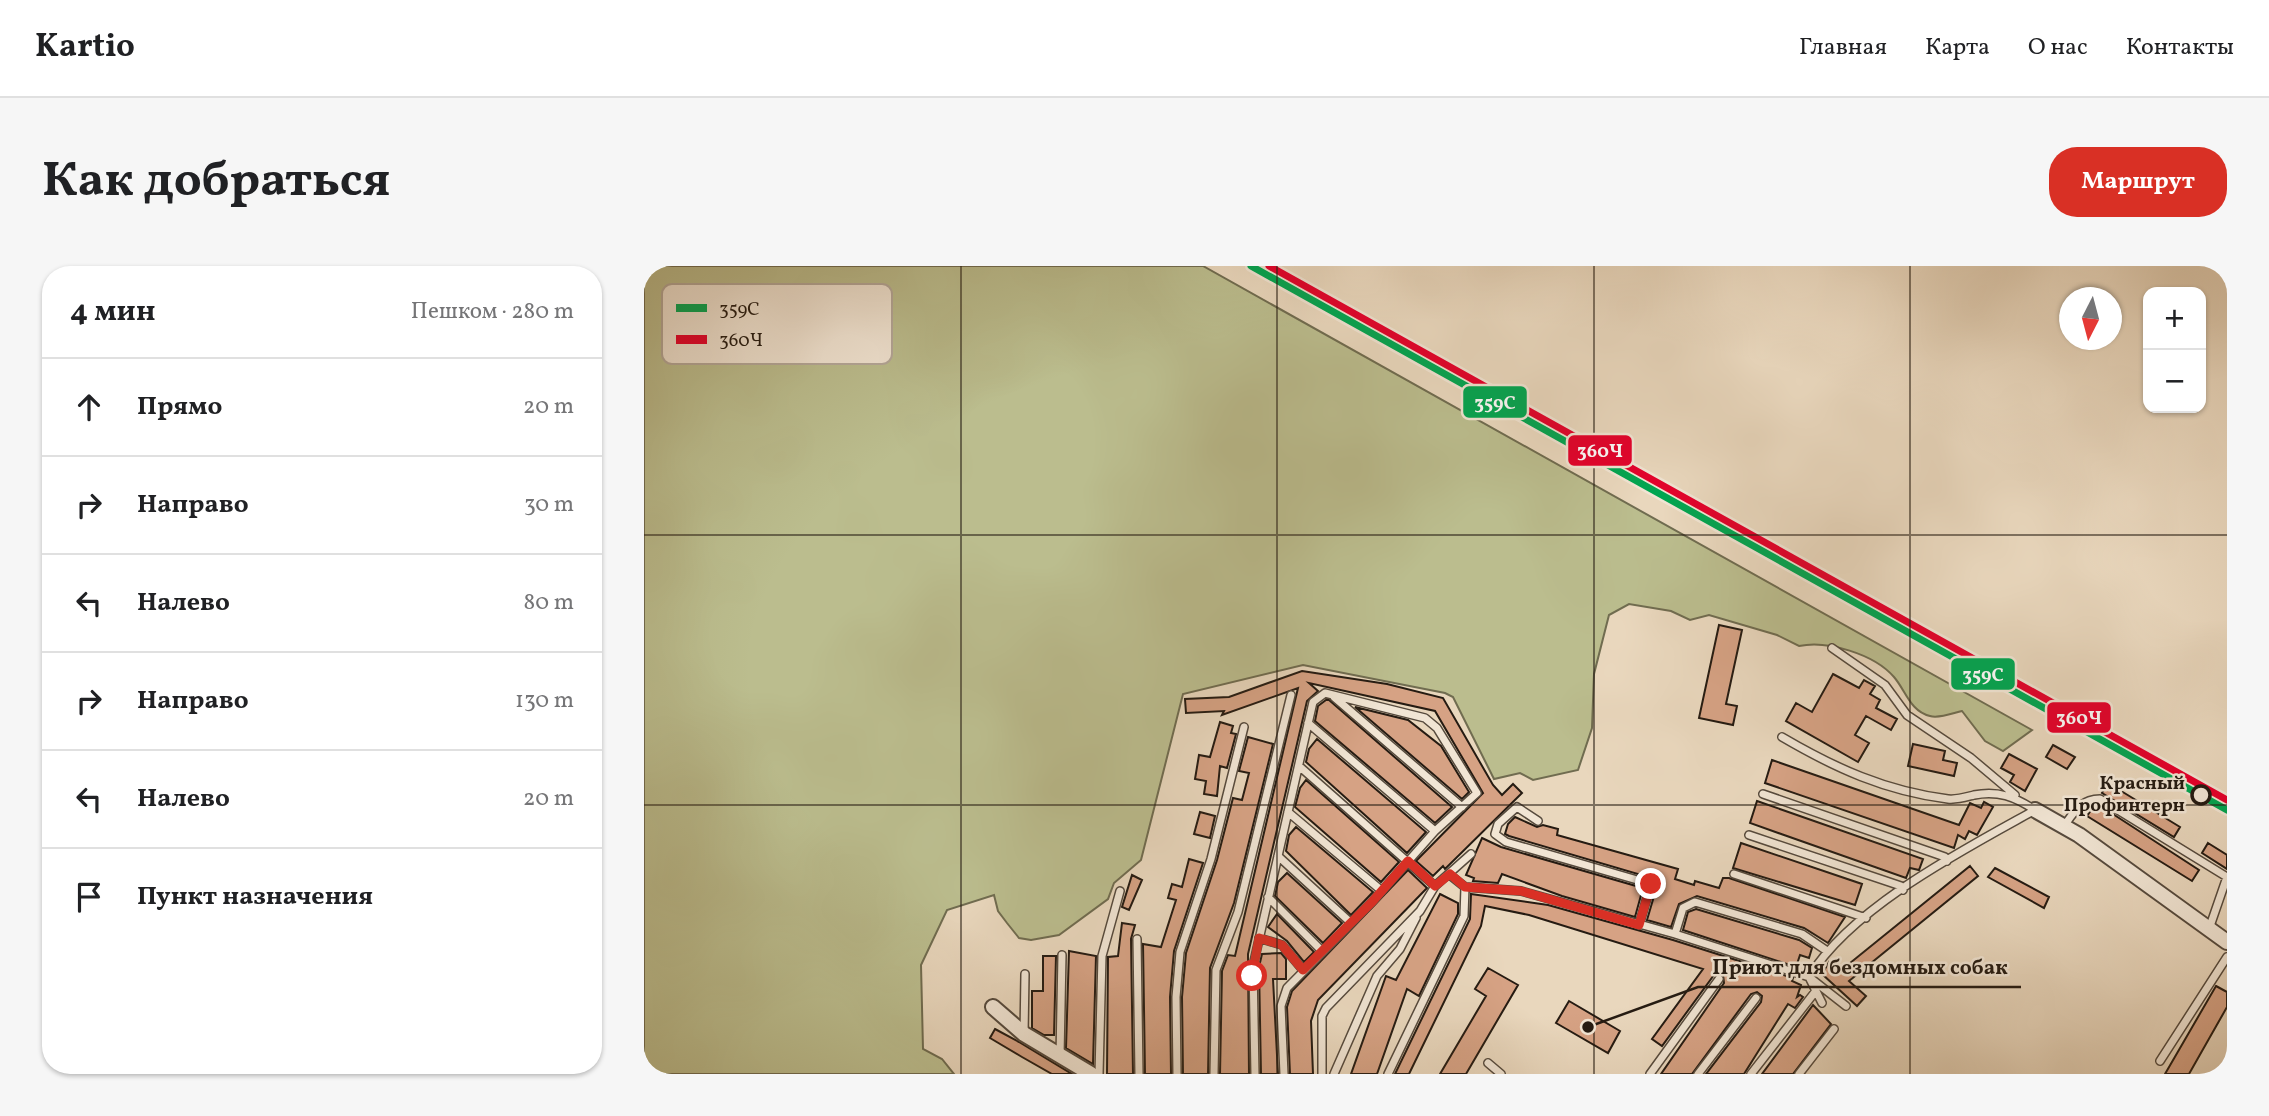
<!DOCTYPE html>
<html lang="ru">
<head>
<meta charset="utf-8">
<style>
	:root { --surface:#fff; --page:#f6f6f6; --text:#202124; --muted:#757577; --line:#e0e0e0; --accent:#d93025 }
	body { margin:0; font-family:Vollkorn,serif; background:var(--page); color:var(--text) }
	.controls { position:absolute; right:21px; top:21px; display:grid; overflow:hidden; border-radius:14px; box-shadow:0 2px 5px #0004 }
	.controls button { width:63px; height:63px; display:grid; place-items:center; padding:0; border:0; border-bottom:2px solid var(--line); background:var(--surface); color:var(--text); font:35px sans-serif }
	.compass { position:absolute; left:1415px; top:21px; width:63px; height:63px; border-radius:50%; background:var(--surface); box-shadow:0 2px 5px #0004; rotate:186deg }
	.stop { position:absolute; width:21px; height:21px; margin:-16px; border:5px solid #d93025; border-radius:50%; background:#fff }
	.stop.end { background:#d93025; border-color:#fff; box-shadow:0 2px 7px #0008 }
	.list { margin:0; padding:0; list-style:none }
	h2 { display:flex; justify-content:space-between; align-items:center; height:91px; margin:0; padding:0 28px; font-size:30px }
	h2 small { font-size:23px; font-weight:400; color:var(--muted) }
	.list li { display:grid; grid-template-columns:46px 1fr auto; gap:21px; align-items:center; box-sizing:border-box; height:98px; padding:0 28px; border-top:2px solid var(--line) }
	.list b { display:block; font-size:26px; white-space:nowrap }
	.list em { font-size:23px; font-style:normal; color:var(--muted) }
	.icon { flex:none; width:38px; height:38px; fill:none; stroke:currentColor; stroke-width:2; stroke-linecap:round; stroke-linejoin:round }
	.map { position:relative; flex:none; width:1583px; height:808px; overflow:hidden; border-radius:28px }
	header { display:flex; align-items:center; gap:42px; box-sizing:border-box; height:98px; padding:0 35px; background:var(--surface); border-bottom:2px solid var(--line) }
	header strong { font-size:33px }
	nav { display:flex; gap:38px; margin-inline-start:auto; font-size:24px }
	.intro { display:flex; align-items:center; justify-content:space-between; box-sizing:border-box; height:168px; padding:0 42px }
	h1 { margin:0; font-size:49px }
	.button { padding:18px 32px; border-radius:28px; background:var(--accent); color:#fff; font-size:24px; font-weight:700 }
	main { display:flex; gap:42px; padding:0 42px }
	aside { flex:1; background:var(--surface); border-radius:28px; box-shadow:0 2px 5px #0004 }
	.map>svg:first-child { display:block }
	.green { fill:#bbbd8e; stroke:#706c50; stroke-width:2 }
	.building { fill:#d6a284; stroke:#251b12; stroke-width:2 }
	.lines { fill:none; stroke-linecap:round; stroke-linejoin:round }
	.lane-casing { stroke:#564a3d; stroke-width:10 }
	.street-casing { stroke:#564a3d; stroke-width:18 }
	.lane { stroke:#f1e5d4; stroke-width:7 }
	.street { stroke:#f1e5d4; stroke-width:14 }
	.rail-1-casing { stroke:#f1e5d4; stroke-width:12 }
	.rail-2-casing { stroke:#f1e5d4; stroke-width:12 }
	.rail-1 { stroke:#00a651; stroke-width:7 }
	.rail-2 { stroke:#e4002b; stroke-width:7 }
	.route { stroke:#d93025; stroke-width:9 }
	.grid { fill:none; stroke:#251b12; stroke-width:2; stroke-opacity:0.55 }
	.stop-dot { fill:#f1e5d4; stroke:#251b12; stroke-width:3.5 }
	.labels { text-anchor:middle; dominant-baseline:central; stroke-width:5; stroke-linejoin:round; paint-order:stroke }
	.stop-label { font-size:19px; font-weight:bold; fill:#251b12; stroke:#f1e5d4; text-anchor:end }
	.key { fill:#f1e5d4; stroke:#b4a89a; stroke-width:2 }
	.key-label { font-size:19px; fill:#251b12 }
	.leader { fill:none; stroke:#251b12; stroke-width:2.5 }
	.callout-dot { fill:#251b12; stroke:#f1e5d4; stroke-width:2.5 }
	.callout-label { font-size:21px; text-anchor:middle; font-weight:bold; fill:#251b12; stroke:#f1e5d4; stroke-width:5; stroke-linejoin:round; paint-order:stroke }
	.line-badge { stroke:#f1e5d4; stroke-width:2.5 }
	.badge-label { font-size:19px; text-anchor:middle; font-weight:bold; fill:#fff }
</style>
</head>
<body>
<header>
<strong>Kartio</strong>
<nav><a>Главная</a><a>Карта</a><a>О нас</a><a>Контакты</a></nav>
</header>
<div class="intro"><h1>Как добраться</h1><a class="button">Маршрут</a></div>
<main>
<aside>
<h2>4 мин<small>Пешком · 280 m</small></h2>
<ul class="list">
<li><svg class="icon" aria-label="ahead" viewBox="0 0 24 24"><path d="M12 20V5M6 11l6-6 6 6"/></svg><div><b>Прямо</b></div><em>20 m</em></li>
<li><svg class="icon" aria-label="right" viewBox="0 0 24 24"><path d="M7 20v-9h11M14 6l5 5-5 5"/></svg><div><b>Направо</b></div><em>30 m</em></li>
<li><svg class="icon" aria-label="left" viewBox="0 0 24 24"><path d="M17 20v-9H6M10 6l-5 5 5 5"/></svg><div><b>Налево</b></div><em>80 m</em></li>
<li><svg class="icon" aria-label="right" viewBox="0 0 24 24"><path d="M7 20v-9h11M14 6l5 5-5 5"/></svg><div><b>Направо</b></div><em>130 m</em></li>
<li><svg class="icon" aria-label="left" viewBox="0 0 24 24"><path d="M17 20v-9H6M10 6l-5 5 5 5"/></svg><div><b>Налево</b></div><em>20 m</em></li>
<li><svg class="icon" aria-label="arrive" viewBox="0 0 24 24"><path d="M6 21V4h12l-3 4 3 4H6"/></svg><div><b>Пункт назначения</b></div></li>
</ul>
</aside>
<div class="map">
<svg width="1583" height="808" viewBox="0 0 1583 808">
	<rect width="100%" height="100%" fill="#e9d7bd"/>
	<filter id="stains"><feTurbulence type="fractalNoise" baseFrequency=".00286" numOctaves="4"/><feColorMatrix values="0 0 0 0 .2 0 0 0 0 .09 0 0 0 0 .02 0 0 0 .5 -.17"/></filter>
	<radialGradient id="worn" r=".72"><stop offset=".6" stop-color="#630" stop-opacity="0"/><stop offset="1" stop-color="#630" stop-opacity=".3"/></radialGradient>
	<!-- green -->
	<path class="green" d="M0 0H559L1388 464 1359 485 1341 475 1318 445C1309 447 1295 453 1286 450 1266 445 1262 425 1250 411 1230 388 1183 374 1155 380L1133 369 1065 349 1046 354 1027 345 985 338 965 349 950 408 948 462 934 504 889 514 876 507 850 513 809 431 801 427 659 399 539 428 497 594 470 617 464 633 415 669 387 674 375 672 363 657 354 645 350 629 303 644 277 699 279 783 298 793 310 808H0Z"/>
	<!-- building -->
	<path class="building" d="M1075 359 1098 364 1082 438 1093 440 1089 459 1055 452Z
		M658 405 743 418 799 432 849 519 858 529 869 518 878 527 801 603 799 600 789 610 772 595 839 527 791 445 665 417 674 425 663 435 604 688 605 808H576L578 705 584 689 591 690 654 422 578 449 580 445 542 447 541 433 585 431Z
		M1189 408 1215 422 1220 414 1231 420 1226 428 1236 434 1232 442 1253 453 1247 464 1222 450 1211 469 1225 477 1214 496 1142 455 1152 437 1168 446Z
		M682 434H685L808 541 791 557 671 455 674 440Z
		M711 441 764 454 797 480 825 526 818 533Z
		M576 456 589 460 587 467 592 468 583 502 576 500 573 530 560 528 562 515 551 513 555 489 566 491Z
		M604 471 629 478 590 637 566 702 564 808H539L538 731 542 687 573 594 589 532 598 534 605 507 595 505Z
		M673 473 782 566 763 587 662 496 665 483Z
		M1269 478 1301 485 1299 494 1313 497 1310 510 1264 500Z
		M1409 479 1431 491 1423 503 1402 491Z
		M1365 488 1393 503 1381 525 1366 516 1370 509 1357 502Z
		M1128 494 1315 559 1326 537 1337 542 1340 536 1349 541 1333 569 1325 565 1321 573 1314 569 1310 582 1121 517Z
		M662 514 755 596 737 616 651 541 656 522Z
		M1464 517 1536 561 1530 571 1458 527Z
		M1113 535 1279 593 1275 604 1266 602 1262 612 1106 557Z
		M1455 539 1555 604 1548 615 1443 550 1450 540Z
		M556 546 571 550 566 572 550 568Z
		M871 551 893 561 899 559 914 563 913 569 1034 603 1031 613 1050 619 1051 615 1075 622 1079 612H1085L1201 651 1184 677 1160 662 1053 630 1035 638 1027 661 1003 654 1013 620 1011 613 865 570 861 568 864 558Z
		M652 561 729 626 707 649 642 585 645 569Z
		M838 572 857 581 999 622 991 651 918 630 858 608 854 617 829 615 830 612 822 609Z
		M1097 577 1218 618 1211 639 1089 602Z
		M1564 577 1583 589V603L1558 587Z
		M545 593 559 597 530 685 526 731 527 808H501L499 678 517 681 532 634 524 632 528 618 538 621Z
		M1326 600 1334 610 1205 715 1222 730 1213 740 1178 708 1185 696 1195 706Z
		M1351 602 1405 631 1400 642 1344 611Z
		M764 604 783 622 674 734 667 755 669 808H646L643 741 648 725Z
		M643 607 698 657 679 677 631 630 634 616Z
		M488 609 498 614 485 644 478 641Z
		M796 628 814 637V648L775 730 763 723 733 808H707L742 710 752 714Z
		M827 628 904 639 1029 674 1149 712 1148 715 1157 719 1153 731 1156 729 1159 731 1151 742 1144 738 1100 808H1062L1117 736 1118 730 1113 726 1107 728 1048 808H1017L1080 717 1079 709H1070L1018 780 1008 773 1059 703 885 649 841 640 837 660 765 808H751L826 653Z
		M1052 643 1155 674 1168 682 1165 692 1156 689 1152 701 1039 664 1044 646Z
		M633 648 670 686 660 696 643 675 624 661Z
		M478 657 491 659 487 673 489 808H463L464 691 474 690Z
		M425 685 452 690 449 798 422 782Z
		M637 687 642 693V713H629L634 808H617L615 701 618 688Z
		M399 690H412L410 769H400L388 762V725H399Z
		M844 702 874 719 822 808H796L842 730 831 723Z
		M1572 720 1583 726V741L1545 808H1521Z
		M925 735 976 765 964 787 912 757Z
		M1169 739 1187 758 1149 808H1118Z
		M351 763 375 776 428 808H408L378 791 346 772Z"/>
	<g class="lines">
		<defs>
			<path id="lane" d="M1188 382 1241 419 1263 449 1327 492 1371 529
				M690 431 818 541
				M664 457 791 565
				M1138 471C1191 502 1241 525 1304 533 1313 534 1322 531 1330 529 1354 524 1371 531 1391 544 1319 584 1208 641 1165 711L1202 740
				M655 500 791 620
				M1119 528 1301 591 1303 595
				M644 546 738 625
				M894 555 873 541 854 558 851 568 862 576 1007 618 995 659
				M1420 560C1430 546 1437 533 1456 533L1583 611
				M1105 569 1257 620 1259 624
				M634 590 706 656
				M1090 608 1222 652
				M821 621 877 625 1031 668 1165 711 1178 737
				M624 631 678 685
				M1565 663 1583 611
				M1031 668 1039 642 1051 636 1158 668 1183 685
				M615 672 638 679 659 704
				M493 673 495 808
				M380 768 381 708
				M416 790 418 689
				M1516 795 1583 691
				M844 797 857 808
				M455 808 458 690 476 625
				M533 808 532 731 536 686 567 593 600 461
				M570 808 572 704 594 646 647 429
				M611 808 609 700 669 436 681 427 781 452 793 462 833 527 791 565 728 636 643 722 637 740 640 808
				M678 808V750L682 742 776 645 791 620 827 588
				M690 808 733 710 756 683 772 652
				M744 808 820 650 821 621 806 609
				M1006 808 1075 713
				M1054 808 1112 732
				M1107 808 1171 726
				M1155 808 1190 763"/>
			<path id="street" d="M1391 544 1435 569 1583 676
				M349 741 380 768 447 808"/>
		</defs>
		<!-- lane casing -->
		<use href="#lane" class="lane-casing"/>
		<!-- street casing -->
		<use href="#street" class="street-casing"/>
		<!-- lane -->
		<use href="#lane" class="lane"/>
		<!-- street -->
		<use href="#street" class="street"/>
		<defs>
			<path id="rail-1" d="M607 0 1583 544"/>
			<path id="rail-2" d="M625 0 1583 534"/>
		</defs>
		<!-- rail-1 casing -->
		<use href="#rail-1" class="rail-1-casing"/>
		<!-- rail-2 casing -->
		<use href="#rail-2" class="rail-2-casing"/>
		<!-- rail-1 -->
		<use href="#rail-1" class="rail-1"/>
		<!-- rail-2 -->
		<use href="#rail-2" class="rail-2"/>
	</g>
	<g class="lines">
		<!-- route -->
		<path class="route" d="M608 710 615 672 638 679 659 704 728 636 764 595 791 620 806 608 821 621 877 625 995 659 1007 618"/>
	</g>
	<!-- grid -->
	<path class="grid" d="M317 0V808M633 0V808M950 0V808M1266 0V808M0 269H1583M0 539H1583"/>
	<!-- markers -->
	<circle class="stop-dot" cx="1557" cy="529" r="9"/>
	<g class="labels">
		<!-- stop labels -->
		<g class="stop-label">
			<text x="1541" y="518">Красный<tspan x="1541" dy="22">Профинтерн</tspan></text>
		</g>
	</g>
	<!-- legend -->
	<rect x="18" y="18" width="230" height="80" rx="10" class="key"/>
	<rect x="32" y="38" width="31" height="8" fill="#00a651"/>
	<rect x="32" y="69" width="31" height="9" fill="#e4002b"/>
	<g class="key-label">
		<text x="75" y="49">359С</text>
		<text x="75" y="80">360Ч</text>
	</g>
	<!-- callouts -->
	<path class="leader" d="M944 761L1054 721H1377"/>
	<circle class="callout-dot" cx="944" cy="761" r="7"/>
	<g class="callout-label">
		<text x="1216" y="708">Приют для бездомных собак</text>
	</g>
	<g class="line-badge">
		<rect x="818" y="119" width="66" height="34" rx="7" fill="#00a651"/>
		<rect x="923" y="168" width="66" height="33" rx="7" fill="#e4002b"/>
		<rect x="1306" y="391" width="66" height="34" rx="7" fill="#00a651"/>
		<rect x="1402" y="435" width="66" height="33" rx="7" fill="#e4002b"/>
	</g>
	<g class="badge-label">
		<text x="851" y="143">359С</text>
		<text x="956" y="191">360Ч</text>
		<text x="1339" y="415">359С</text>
		<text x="1435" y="458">360Ч</text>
	</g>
	<rect width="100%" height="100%" filter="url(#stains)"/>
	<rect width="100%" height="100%" fill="url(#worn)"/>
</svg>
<div class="controls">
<button>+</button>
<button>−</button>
</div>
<svg class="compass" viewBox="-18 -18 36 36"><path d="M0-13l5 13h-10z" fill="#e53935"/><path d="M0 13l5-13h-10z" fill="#757577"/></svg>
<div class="stop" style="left:608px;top:710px"></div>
<div class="stop end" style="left:1007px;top:618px"></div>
</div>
</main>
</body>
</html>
